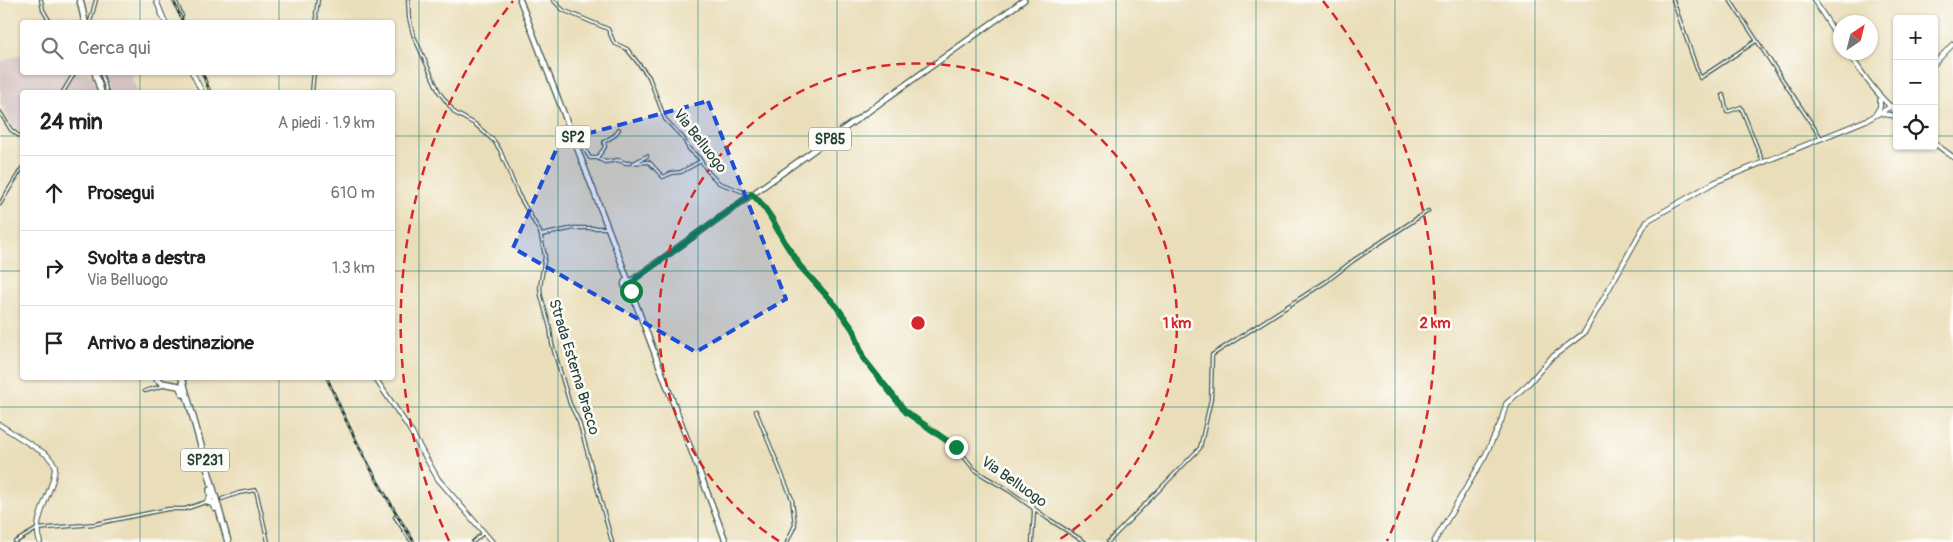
<!DOCTYPE html>
<html lang="it">
<head>
<meta charset="utf-8">
<style>
	:root { --surface:#fff; --page:#f2f2f2; --text:#222; --muted:#767676; --line:#e0e0e0 }
	body { margin:0; font-family:Pangolin,sans-serif; background:var(--page); color:var(--text) }
	.controls { position:absolute; right:15px; top:15px; display:grid; overflow:hidden; border-radius:5px; box-shadow:0 1px 4px #0004 }
	.controls button { width:45px; height:45px; display:grid; place-items:center; padding:0; border:0; border-bottom:1px solid var(--line); background:var(--surface); color:var(--text); font:25px sans-serif }
	.compass { position:absolute; left:1833px; top:15px; width:45px; height:45px; border-radius:50%; background:var(--surface); box-shadow:0 1px 4px #0004; rotate:35deg }
	.stop { position:absolute; width:15px; height:15px; margin:-11px; border:4px solid #0b8043; border-radius:50%; background:#fff }
	.stop.end { background:#0b8043; border-color:#fff; box-shadow:0 1px 5px #0008 }
	.list { margin:0; padding:0; list-style:none }
	h2 { display:flex; justify-content:space-between; align-items:center; height:65px; margin:0; padding:0 20px; font-size:21px }
	h2 small { font-size:16px; font-weight:400; color:var(--muted) }
	.list li { display:grid; grid-template-columns:32px 1fr auto; gap:15px; align-items:center; box-sizing:border-box; height:75px; padding:0 20px; border-top:1px solid var(--line) }
	.list b { display:block; font-size:19px; white-space:nowrap }
	.list p { margin:0; font-size:16px; white-space:nowrap; color:var(--muted) }
	.list em { font-size:16px; font-style:normal; color:var(--muted) }
	.icon { flex:none; width:28px; height:28px; fill:none; stroke:currentColor; stroke-width:2; stroke-linecap:round; stroke-linejoin:round }
	.map { position:relative; flex:none; width:1953px; height:542px; overflow:hidden }
	.search { position:absolute; background:var(--surface); box-shadow:0 1px 4px #0004; left:20px; top:20px; width:375px; height:55px; display:flex; align-items:center; gap:12px; box-sizing:border-box; padding:0 18px; border-radius:5px; color:var(--muted); font-size:19px }
	.panel { position:absolute; background:var(--surface); box-shadow:0 1px 4px #0004; left:20px; top:90px; width:375px; height:290px; border-radius:5px }
	.map>svg:first-child { display:block }
	.industrial { fill:#d2bfc0 }
	.lines { fill:none; stroke-linecap:round; stroke-linejoin:round }
	.street-casing { stroke:#3d5548; stroke-width:4.5 }
	.secondary-casing { stroke:#3d5548; stroke-width:6 }
	.primary-casing { stroke:#3d5548; stroke-width:7 }
	.highway-casing { stroke:#3d5548; stroke-width:8 }
	.street { stroke:#fff; stroke-width:2 }
	.secondary { stroke:#fff; stroke-width:4 }
	.primary { stroke:#fff; stroke-width:4.5 }
	.highway { stroke:#fff; stroke-width:5.5 }
	.rail-casing { stroke:#1f3d34; stroke-width:3 }
	.rail { stroke:#fdfcf7; stroke-width:1; stroke-dasharray:4; stroke-linecap:butt }
	.route { stroke:#0b8043; stroke-width:6 }
	.marked { fill:#1d4ed8; fill-opacity:0.2; stroke:#1d4ed8; stroke-width:4; stroke-dasharray:10 6; stroke-linejoin:round }
	.grid { fill:none; stroke:#0f766e; stroke-width:1; stroke-opacity:0.55 }
	.ring { fill:none; stroke:#d62828; stroke-width:2.5; stroke-dasharray:9 6 }
	.labels { text-anchor:middle; dominant-baseline:central; stroke-width:5; stroke-linejoin:round; paint-order:stroke }
	.shield { fill:#fdfcf7; stroke:#62766e; stroke-width:1 }
	.shield-label { font-size:14px; font-weight:bold; fill:#1f3d34 }
	.street-label { font-size:15px; fill:#1f3d34; stroke:#fdfcf7 }
	.centre { fill:#d62828; stroke:#fdfcf7; stroke-width:2.5 }
	.ring-label { font-size:15px; text-anchor:middle; font-weight:bold; fill:#d62828; stroke:#fdfcf7; stroke-width:5; stroke-linejoin:round; paint-order:stroke }
</style>
</head>
<body>
<div class="map">
<svg width="1953" height="542" viewBox="0 0 1953 542">
	<rect width="100%" height="100%" fill="#fdfcf7"/>
	<filter id="ink" filterUnits="userSpaceOnUse"><feTurbulence type="fractalNoise" baseFrequency=".02" numOctaves="2"/><feDisplacementMap in="SourceGraphic" scale="10" xChannelSelector="R" yChannelSelector="G"/><feConvolveMatrix kernelMatrix="1 2 1 2 8 2 1 2 1" color-interpolation-filters="sRGB"/></filter>
	<filter id="wash" filterUnits="userSpaceOnUse"><feTurbulence type="fractalNoise" baseFrequency=".0096" numOctaves="4" result="noise"/><feDisplacementMap in="SourceGraphic" scale="20" xChannelSelector="R" yChannelSelector="G"/><feGaussianBlur stdDeviation="1.12" result="paint"/><feColorMatrix in="noise" values="0 0 0 0 0 0 0 0 0 0 0 0 0 0 0 0 0 1.4 0 .05"/><feComposite in="paint" operator="in"/></filter>
	<g filter="url(#wash)">
		<rect width="100%" height="100%" fill="#eadeba"/>
		<!-- industrial -->
		<path class="industrial" d="M22 54V72L92 73 97 92H22V135L13 127 0 102V62Z
			M104 73H142L131 76 138 92H110Z"/>
	</g>
	<g filter="url(#ink)">
		<g class="lines">
			<defs>
				<path id="street" d="M41 0 43 10 50 22
					M175 0 182 16
					M408 0 409 18 413 34 439 92 455 113 475 124 494 141 500 150 518 194 540 232 545 256 540 287 541 296 550 328 552 344 570 404 579 422 612 542
					M553 0 563 10 608 29 614 43 627 49 649 77 665 119 683 138 689 149 699 158 709 173 719 183 752 195 759 201 773 219 785 243 796 258 799 265 837 307 854 331 863 358 906 412 956 447 974 469 984 476 1008 490 1047 518 1085 542
					M1673 0 1700 78 1756 41
					M1730 0 1821 138
					M90 22 96 0
					M317 22 316 13 318 0
					M101 72 107 92
					M63 92 75 72
					M312 92 314 72
					M1723 95 1727 112 1741 107 1763 162
					M0 112 11 130 22 138
					M573 137 579 140 590 158H597L605 162 618 160 626 163 649 162 663 177 672 173 681 172 701 161
					M597 158 605 147 604 142 615 135 619 129
					M634 163 647 156
					M0 204 22 168
					M541 235 574 228H607
					M145 391 163 386
					M756 411 792 499 795 525 787 542
					M222 499 239 493 256 490 268 542
					M395 517 412 542
					M15 542 37 529 95 524 168 509H185L206 502
					M473 542 483 533
					M1032 542 1034 512 1033 504
					M1108 542 1200 448 1211 399 1212 355 1327 281 1354 260 1428 211"/>
				<path id="secondary" d="M156 0 165 22
					M1814 0 1840 41
					M1848 52C1863 75 1877 95 1897 113
					M1934 64 1953 44
					M192 72 202 92
					M1883 114 1897 116
					M1875 115 1880 107V100
					M1934 143 1953 157
					M375 378 409 428 438 479 492 542
					M0 425 47 455 55 465C56 488 30 520 40 542
					M1434 542 1485 456 1501 422 1506 404 1529 383 1551 358 1584 333 1647 221 1715 182 1869 119 1897 103"/>
				<path id="primary" d="M520 0 628 280
					M624 284a4 4 0 1 1 8 0a4 4 0 1 1-8 0Z
					M631 281 1024 0
					M631 286V291L726 542"/>
				<path id="highway" d="M80 0 85 22
					M95 72 101 92
					M156 378 162 383 179 386 183 394
					M182 378 228 542
					M210 490 211 497 208 502 212 503 215 508"/>
			</defs>
			<!-- street casing -->
			<use href="#street" class="street-casing"/>
			<!-- secondary casing -->
			<use href="#secondary" class="secondary-casing"/>
			<!-- primary casing -->
			<use href="#primary" class="primary-casing"/>
			<!-- highway casing -->
			<use href="#highway" class="highway-casing"/>
			<!-- street -->
			<use href="#street" class="street"/>
			<!-- secondary -->
			<use href="#secondary" class="secondary"/>
			<!-- primary -->
			<use href="#primary" class="primary"/>
			<!-- highway -->
			<use href="#highway" class="highway"/>
			<defs>
				<path id="rail" d="M173 0 183 22
					M202 72 210 92
					M327 378C351 435 380 489 414 542"/>
			</defs>
			<!-- rail casing -->
			<use href="#rail" class="rail-casing"/>
			<!-- rail -->
			<use href="#rail" class="rail"/>
		</g>
	</g>
	<g class="lines" filter="url(#ink)">
		<!-- route -->
		<path class="route" d="M631 291V286L636 278 752 194C768 208 775 227 786 244 790 252 796 257 799 265L837 307 854 331 863 358 906 412 956 447"/>
	</g>
	<!-- marked area -->
	<path class="marked" d="M708 101 786 299 696 352 513 248 560 141Z"/>
	<!-- grid -->
	<path class="grid" d="M140 0V22M279 0V22M419 0V542M558 0V542M698 0V542M837 0V542M976 0V542M1116 0V542M1256 0V542M1395 0V542M1535 0V542M1674 0V542M1814 0V542M140 72V92M279 72V92M0 136H22M392 136H1897M1934 136H1953M0 271H22M392 271H1953M140 378V542M279 378V542M0 407H1953"/>
	<!-- distance rings -->
	<g class="ring">
		<path d="M779 541A259 259 0 1 1 1057 541"/>
		<path d="M449 541A517 517 0 0 1 513 1M1323 1A517 517 0 0 1 1387 541"/>
	</g>
	<g class="labels">
		<!-- shield labels -->
		<g class="shield">
			<rect x="555.5" y="125.5" width="35" height="23" rx="4"/>
			<rect x="809" y="127.5" width="42" height="23" rx="4"/>
			<rect x="181" y="448.5" width="48" height="23" rx="4"/>
		</g>
		<g class="shield-label">
			<text x="573" y="137">SP2</text>
			<text x="830" y="139">SP85</text>
			<text x="205" y="460">SP231</text>
		</g>
		<!-- street labels -->
		<g class="street-label">
			<text transform="translate(700 141) rotate(52)">Via Belluogo</text>
			<text transform="translate(574 367) rotate(73)">Strada Esterna Bracco</text>
			<text transform="translate(1014 482) rotate(35)">Via Belluogo</text>
		</g>
	</g>
	<circle cx="918" cy="323" r="8" class="centre"/>
	<g class="ring-label">
		<text x="1177" y="328">1 km</text>
		<text x="1435" y="328">2 km</text>
	</g>
</svg>
<div class="controls">
<button>+</button>
<button>−</button>
<button><svg class="icon" aria-label="locate" viewBox="0 0 24 24"><circle cx="12" cy="12" r="6"/><path d="M12 2v4M12 18v4M2 12h4M18 12h4"/></svg></button>
</div>
<svg class="compass" viewBox="-18 -18 36 36"><path d="M0-13l5 13h-10z" fill="#e53935"/><path d="M0 13l5-13h-10z" fill="#767676"/></svg>
<div class="stop" style="left:631px;top:291px"></div>
<div class="stop end" style="left:956px;top:447px"></div>
<div class="search"><svg class="icon" aria-label="search" viewBox="0 0 24 24"><circle cx="10" cy="10" r="6"/><path d="M15 15l6 6"/></svg>Cerca qui</div>
<section class="panel">
<h2>24 min<small>A piedi · 1.9 km</small></h2>
<ul class="list">
<li><svg class="icon" aria-label="ahead" viewBox="0 0 24 24"><path d="M12 20V5M6 11l6-6 6 6"/></svg><div><b>Prosegui</b></div><em>610 m</em></li>
<li><svg class="icon" aria-label="right" viewBox="0 0 24 24"><path d="M7 20v-9h11M14 6l5 5-5 5"/></svg><div><b>Svolta a destra</b><p>Via Belluogo</p></div><em>1.3 km</em></li>
<li><svg class="icon" aria-label="arrive" viewBox="0 0 24 24"><path d="M6 21V4h12l-3 4 3 4H6"/></svg><div><b>Arrivo a destinazione</b></div></li>
</ul>
</section>
</div>
</body>
</html>
